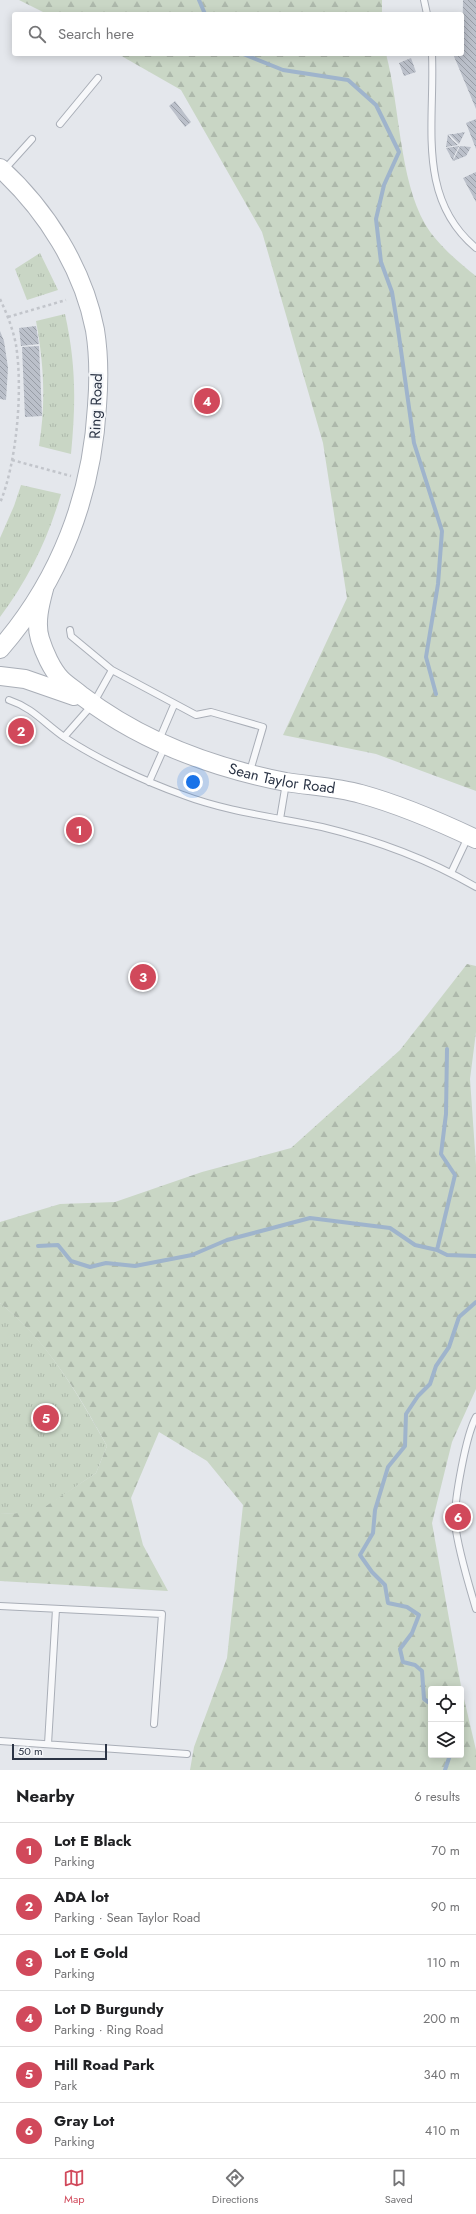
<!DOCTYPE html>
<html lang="en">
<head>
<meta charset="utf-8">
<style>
	:root { --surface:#fff; --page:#f6f6f6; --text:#202124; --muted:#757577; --line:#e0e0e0; --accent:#d1495b }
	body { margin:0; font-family:Jost,sans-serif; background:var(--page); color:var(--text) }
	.controls { position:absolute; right:12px; bottom:12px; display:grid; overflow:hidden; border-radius:4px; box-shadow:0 2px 10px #0003 }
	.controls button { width:36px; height:36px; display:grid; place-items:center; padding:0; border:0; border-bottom:1px solid var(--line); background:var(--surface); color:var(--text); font:20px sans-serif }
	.scale { position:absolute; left:12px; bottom:10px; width:95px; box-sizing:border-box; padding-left:4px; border:2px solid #2b3445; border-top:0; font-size:11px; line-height:14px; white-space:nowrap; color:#2b3445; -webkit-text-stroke:3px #f4f6f9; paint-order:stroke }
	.you { position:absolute; left:193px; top:782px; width:14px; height:14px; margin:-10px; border:3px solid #fff; border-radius:50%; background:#1a73e8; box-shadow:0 0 0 6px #1a73e833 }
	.badge { display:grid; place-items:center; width:26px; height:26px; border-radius:50%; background:var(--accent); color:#fff; font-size:13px; font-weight:700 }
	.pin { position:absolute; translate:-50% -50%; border:2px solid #fff; box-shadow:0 1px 4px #0006 }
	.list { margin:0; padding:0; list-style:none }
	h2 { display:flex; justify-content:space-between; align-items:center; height:52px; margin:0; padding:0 16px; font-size:17px }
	h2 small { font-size:13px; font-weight:400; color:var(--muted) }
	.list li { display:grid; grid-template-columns:26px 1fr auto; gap:12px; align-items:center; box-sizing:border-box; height:56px; padding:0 16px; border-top:1px solid var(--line) }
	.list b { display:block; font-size:15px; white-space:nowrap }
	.list p { margin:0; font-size:13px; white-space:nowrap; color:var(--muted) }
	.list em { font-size:13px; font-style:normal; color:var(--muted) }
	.icon { flex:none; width:22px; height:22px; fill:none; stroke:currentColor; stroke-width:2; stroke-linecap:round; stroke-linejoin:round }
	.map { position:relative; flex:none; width:476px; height:1770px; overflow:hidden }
	.search { position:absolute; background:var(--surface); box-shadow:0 2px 10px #0003; left:12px; right:12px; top:12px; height:44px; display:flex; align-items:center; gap:10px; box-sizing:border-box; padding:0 14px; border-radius:4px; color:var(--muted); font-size:15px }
	.sheet { height:388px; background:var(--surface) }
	nav { display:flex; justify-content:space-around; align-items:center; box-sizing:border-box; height:56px; border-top:1px solid var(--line); background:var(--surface); font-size:11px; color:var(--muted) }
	nav a { display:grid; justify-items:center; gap:2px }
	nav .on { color:var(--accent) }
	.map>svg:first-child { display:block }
	.grass { fill:url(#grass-tufts) }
	.forest { fill:url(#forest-firs); fill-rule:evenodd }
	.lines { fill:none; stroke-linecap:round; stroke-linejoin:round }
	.stream { stroke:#9fb4cc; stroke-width:4 }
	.building { fill:url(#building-back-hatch) }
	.service-casing { stroke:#a9aeb7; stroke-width:8 }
	.secondary-casing { stroke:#a9aeb7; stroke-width:20 }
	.path { stroke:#c2c5cb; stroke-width:2.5; stroke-dasharray:3 3; stroke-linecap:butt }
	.service { stroke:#f7f8fa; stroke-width:6 }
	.secondary { stroke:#fff; stroke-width:18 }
	.labels { text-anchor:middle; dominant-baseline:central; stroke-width:4; stroke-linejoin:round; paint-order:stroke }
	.street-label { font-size:15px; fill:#2b3445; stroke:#f4f6f9 }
</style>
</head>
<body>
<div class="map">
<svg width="476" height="1770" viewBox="0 0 476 1770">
	<defs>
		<pattern id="grass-tufts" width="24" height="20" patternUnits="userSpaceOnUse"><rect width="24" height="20" fill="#c9d6c5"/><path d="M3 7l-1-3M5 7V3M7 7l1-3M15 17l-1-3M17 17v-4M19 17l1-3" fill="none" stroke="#adb8ab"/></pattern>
		<pattern id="forest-firs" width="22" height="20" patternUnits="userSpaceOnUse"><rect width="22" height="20" fill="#c9d6c5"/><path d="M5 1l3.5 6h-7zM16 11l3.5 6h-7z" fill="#adb8ab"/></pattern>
		<pattern id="building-back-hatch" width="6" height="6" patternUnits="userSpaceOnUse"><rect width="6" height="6" fill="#bbc0ca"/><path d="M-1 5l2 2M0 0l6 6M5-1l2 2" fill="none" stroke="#989da6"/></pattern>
	</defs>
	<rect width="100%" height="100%" fill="#e4e7ec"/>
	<!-- grass -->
	<path class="grass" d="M40 253 58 290 27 300 15 269Z
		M65 314C76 364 76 402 71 454L39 446C46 403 44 364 36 321Z
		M21 485 61 494C47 541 29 578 0 617V538L14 506Z
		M0 1303C47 1340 78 1394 107 1446L96 1473 34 1515 0 1513Z"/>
	<!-- forest -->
	<path class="forest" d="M19 0H382V14H47Z
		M118 54H386C400 106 399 178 425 224 436 243 459 263 476 276V791L376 754 283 735 347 598 323 443 262 232 181 90Z
		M467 964 476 966V1032L470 1079 476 1165V1389L452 1442 432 1523 461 1686 476 1750V1770H190L194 1747 227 1658 243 1505 207 1461 159 1432 131 1498 143 1545 168 1591 0 1581V1513L34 1514 96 1473 107 1446C79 1394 46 1340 0 1303V1222L60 1204 115 1202 202 1172 291 1148 400 1050ZM431 1689H461V1755H431Z"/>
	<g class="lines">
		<!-- stream -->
		<path class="stream" d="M199 0 205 14
			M243 54 283 70 348 80 376 105 399 152 384 185 376 219 381 262 392 292 398 329 414 443 442 531 438 584 426 657 436 694
			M447 1049 446 1114 441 1154 455 1175 437 1250 447 1255 476 1256
			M38 1246 58 1245 71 1261 90 1267 106 1263 135 1266 192 1255 227 1240 310 1218 390 1228 415 1245 437 1250
			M431 1704 424 1699 422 1671 415 1665 403 1662 400 1649 412 1633 419 1615 407 1607 388 1603 385 1585 372 1572 360 1555 373 1533 375 1510 388 1467 405 1446 406 1414 418 1396 430 1384 436 1366 449 1347 459 1317 476 1302
			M445 1770 450 1755"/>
	</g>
	<!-- building -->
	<path class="building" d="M463 0H476V109L453 54H462Z
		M411 58 416 72 404 76 399 63Z
		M175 101 191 122 185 127 169 106Z
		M476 119V149L466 123Z
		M465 132 459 144 449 134H454Z
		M448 134 452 140 458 145 446 147Z
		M459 146 454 156 453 161 446 148Z
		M460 146 471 147 466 156 453 161Z
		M476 172V202L463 178Z
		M36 326 39 344 21 346 19 328Z
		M0 331 4 341 8 368 6 400 0 399Z
		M39 346 42 416 25 417 22 347Z"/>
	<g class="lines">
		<defs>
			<path id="service" d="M424 0 427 14
				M432 54C435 123 416 198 476 248
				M60 124 98 78
				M4 170 32 139
				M70 630 71 636 112 670 196 715 211 712 263 727 250 771
				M9 700C33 708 44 723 64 737 97 759 146 782 183 795 228 812 275 817 322 827 376 840 428 859 476 887
				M64 737 93 704 112 670
				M159 740 174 705
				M149 782 165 746
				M280 819 286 783
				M451 873 468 837
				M476 1417C466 1435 454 1501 455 1522 457 1547 469 1585 476 1609
				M0 1606 162 1614 154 1724
				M0 1741 187 1754
				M48 1744 56 1609"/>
			<g id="secondary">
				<path d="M0 168C46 210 83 268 95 330 99 355 99 381 97 406 92 496 60 580 0 649"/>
				<path id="s1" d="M44 589C40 604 35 623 40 639 44 652 52 670 61 679 67 685 75 690 82 696 141 741 214 768 286 782 311 786 337 787 361 794 401 805 438 821 476 839"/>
				<path d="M0 676 25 679 74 696"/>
			</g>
		</defs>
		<!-- service casing -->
		<use href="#service" class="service-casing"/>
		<!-- secondary casing -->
		<use href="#secondary" class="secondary-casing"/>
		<!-- path -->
		<path class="path" d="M0 299C7 314 13 329 16 345 23 389 17 462 0 503
			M8 317 66 300
			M12 460 71 476"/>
		<!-- service -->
		<use href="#service" class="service"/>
		<!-- secondary -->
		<use href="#secondary" class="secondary"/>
	</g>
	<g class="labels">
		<!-- street labels -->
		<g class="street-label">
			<text transform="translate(96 406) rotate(-88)">Ring Road</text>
			<text stroke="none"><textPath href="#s1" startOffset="342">Sean Taylor Road</textPath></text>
		</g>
	</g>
</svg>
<div class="controls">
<button><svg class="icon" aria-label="locate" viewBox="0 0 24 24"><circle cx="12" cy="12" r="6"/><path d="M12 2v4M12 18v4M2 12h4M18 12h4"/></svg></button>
<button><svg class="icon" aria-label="layers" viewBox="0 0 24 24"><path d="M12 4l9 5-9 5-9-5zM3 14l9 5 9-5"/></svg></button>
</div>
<div class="scale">50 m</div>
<div class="you"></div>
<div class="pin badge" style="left:79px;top:830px">1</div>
<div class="pin badge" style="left:21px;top:731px">2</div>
<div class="pin badge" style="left:143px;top:977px">3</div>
<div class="pin badge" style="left:207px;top:401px">4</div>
<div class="pin badge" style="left:46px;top:1418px">5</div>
<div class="pin badge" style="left:458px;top:1517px">6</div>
<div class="search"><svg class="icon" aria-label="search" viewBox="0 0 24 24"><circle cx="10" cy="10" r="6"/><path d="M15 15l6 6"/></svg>Search here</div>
</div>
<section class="sheet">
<h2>Nearby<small>6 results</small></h2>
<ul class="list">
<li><span class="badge">1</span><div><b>Lot E Black</b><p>Parking</p></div><em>70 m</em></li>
<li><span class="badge">2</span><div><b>ADA lot</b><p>Parking · Sean Taylor Road</p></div><em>90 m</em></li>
<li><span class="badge">3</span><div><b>Lot E Gold</b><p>Parking</p></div><em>110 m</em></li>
<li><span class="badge">4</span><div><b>Lot D Burgundy</b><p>Parking · Ring Road</p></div><em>200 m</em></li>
<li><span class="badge">5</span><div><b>Hill Road Park</b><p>Park</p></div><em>340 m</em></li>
<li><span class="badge">6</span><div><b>Gray Lot</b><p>Parking</p></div><em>410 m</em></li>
</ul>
</section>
<nav>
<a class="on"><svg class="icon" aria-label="map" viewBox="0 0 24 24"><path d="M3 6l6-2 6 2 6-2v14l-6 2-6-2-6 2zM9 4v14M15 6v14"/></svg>Map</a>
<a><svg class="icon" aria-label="directions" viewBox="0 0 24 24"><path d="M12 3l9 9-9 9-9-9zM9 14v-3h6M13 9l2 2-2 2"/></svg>Directions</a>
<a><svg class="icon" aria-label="saved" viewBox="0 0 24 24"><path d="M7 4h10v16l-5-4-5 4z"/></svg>Saved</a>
</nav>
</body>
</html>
